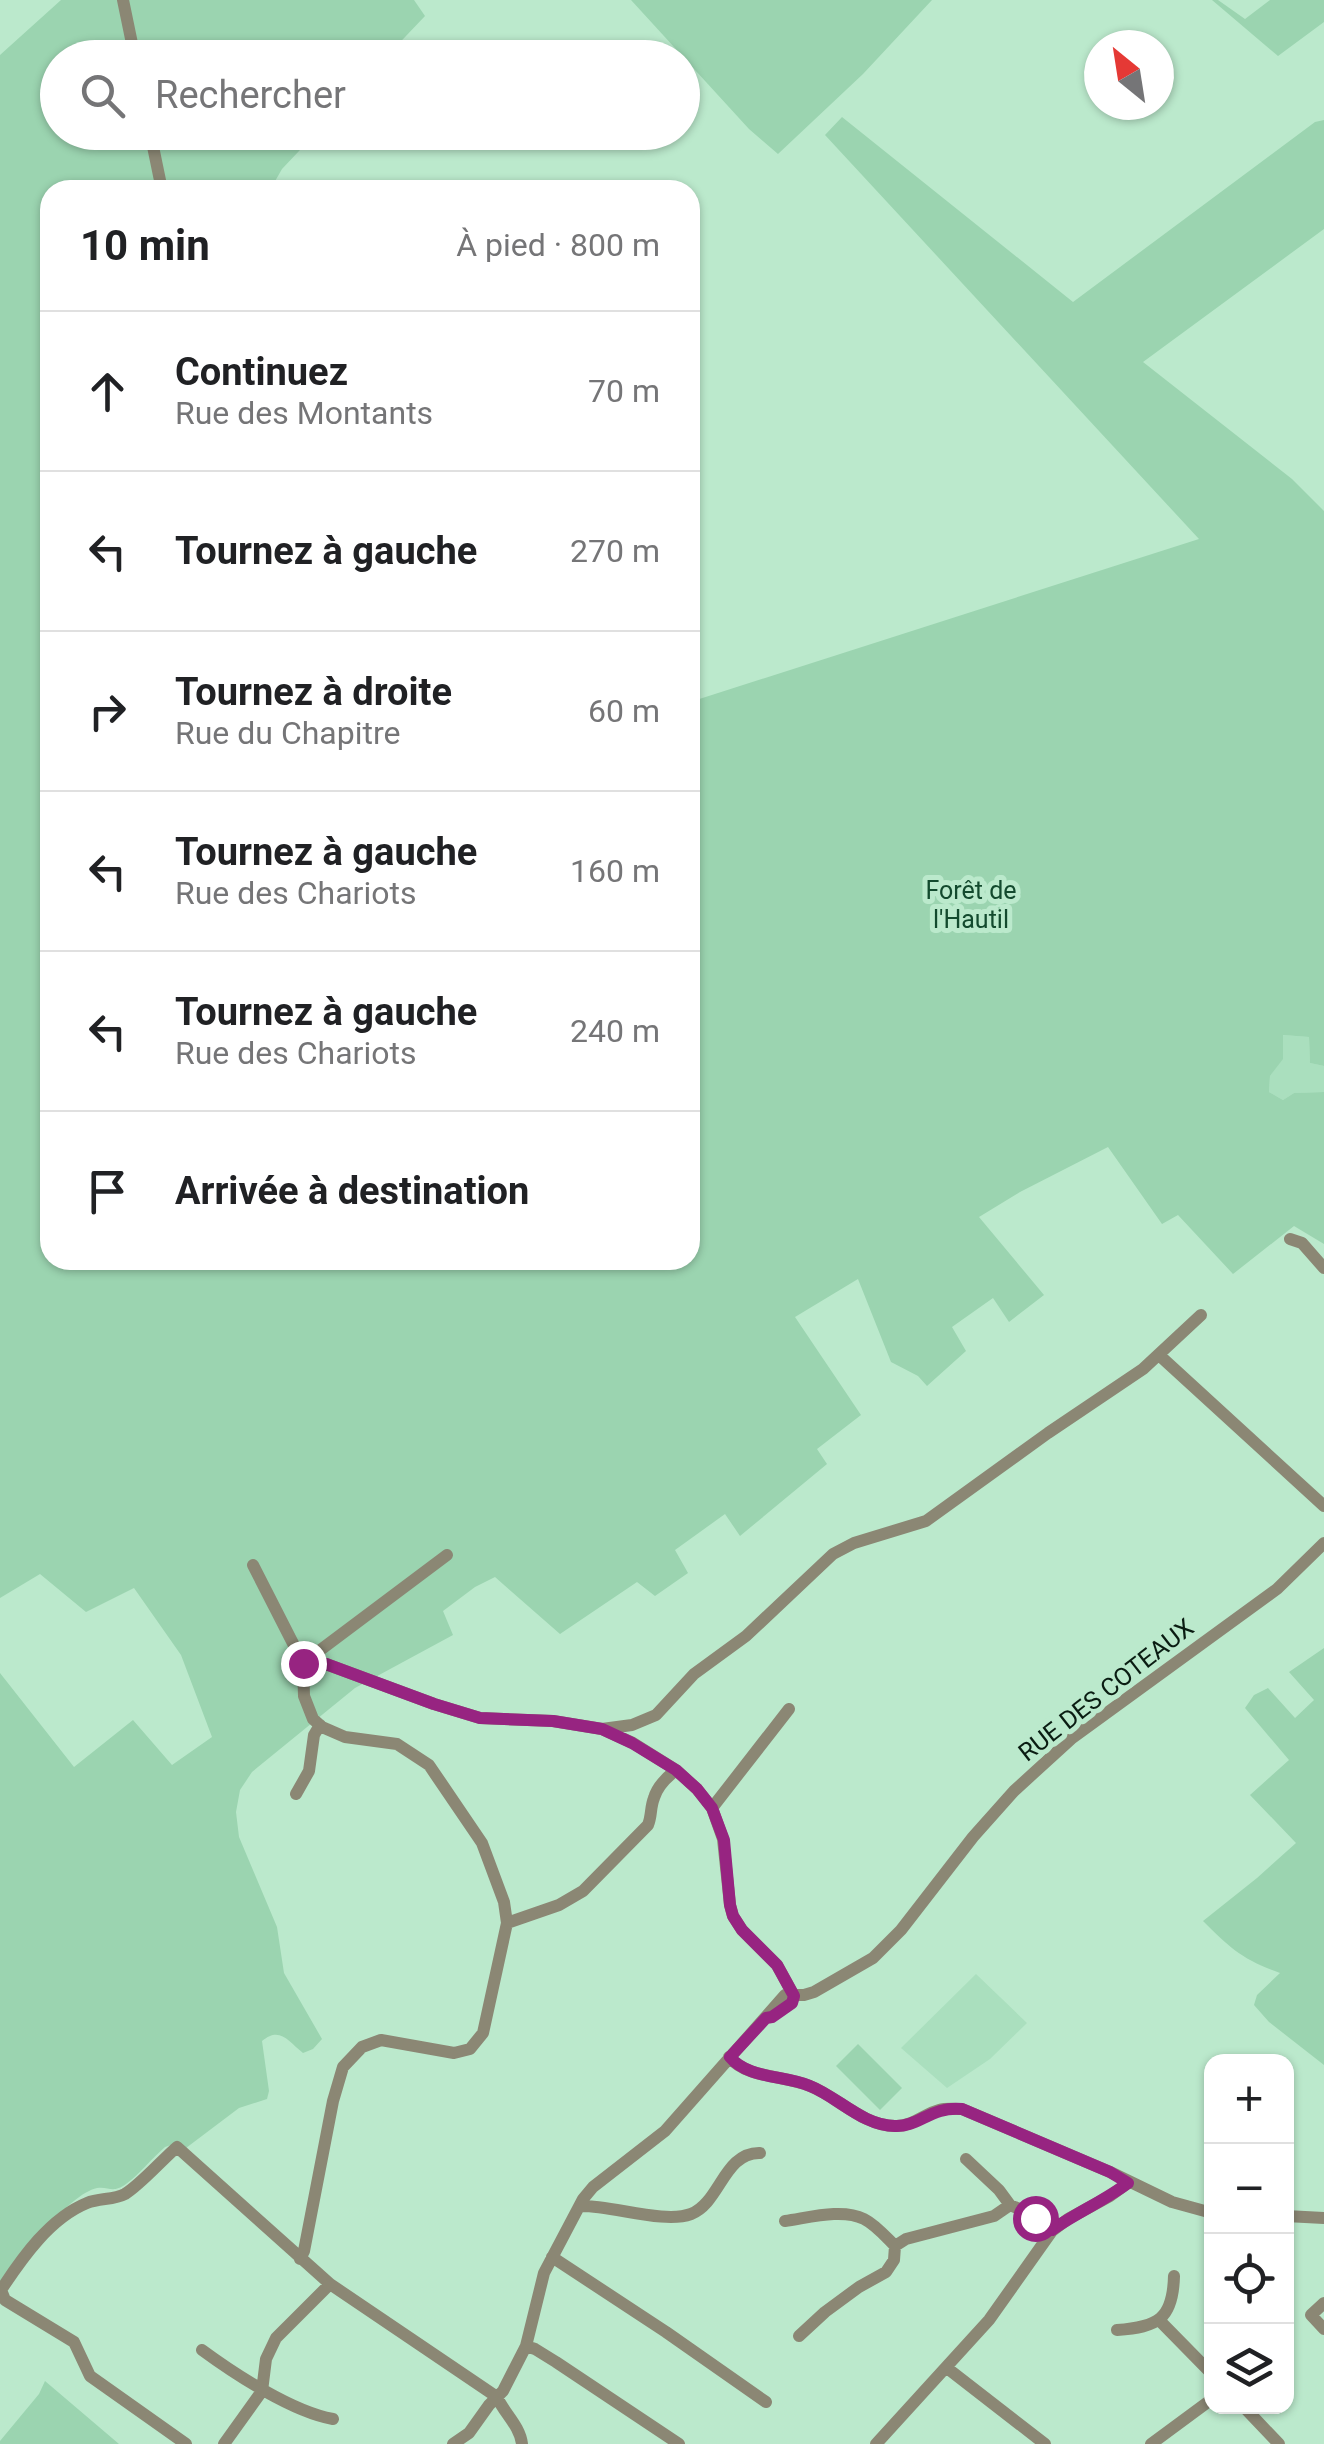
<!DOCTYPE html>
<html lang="fr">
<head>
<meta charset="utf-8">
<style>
	:root { --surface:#fff; --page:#f6f6f6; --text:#202124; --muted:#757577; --line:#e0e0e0 }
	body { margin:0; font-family:Roboto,sans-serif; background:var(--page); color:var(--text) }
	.controls { position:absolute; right:30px; bottom:30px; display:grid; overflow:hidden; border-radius:20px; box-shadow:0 2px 8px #0004 }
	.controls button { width:90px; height:90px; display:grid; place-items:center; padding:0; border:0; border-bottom:2px solid var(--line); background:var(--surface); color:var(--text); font:50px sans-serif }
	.compass { position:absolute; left:1084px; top:30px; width:90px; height:90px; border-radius:50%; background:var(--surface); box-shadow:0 2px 8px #0004; rotate:330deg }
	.stop { position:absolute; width:30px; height:30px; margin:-22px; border:8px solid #972481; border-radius:50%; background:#fff }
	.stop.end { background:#972481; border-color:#fff; box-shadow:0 2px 10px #0008 }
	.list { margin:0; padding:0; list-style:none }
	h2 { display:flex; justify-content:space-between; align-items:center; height:130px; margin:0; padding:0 40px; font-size:42px }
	h2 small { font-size:32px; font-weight:400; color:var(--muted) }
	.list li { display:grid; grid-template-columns:65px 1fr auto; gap:30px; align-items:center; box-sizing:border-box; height:160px; padding:0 40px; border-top:2px solid var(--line) }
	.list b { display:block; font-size:38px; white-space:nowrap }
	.list p { margin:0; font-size:32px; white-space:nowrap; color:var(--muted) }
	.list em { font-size:32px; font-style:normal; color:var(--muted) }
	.icon { flex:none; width:55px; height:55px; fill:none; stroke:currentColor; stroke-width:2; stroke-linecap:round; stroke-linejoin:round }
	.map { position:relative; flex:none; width:1324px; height:2444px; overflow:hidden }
	.search { position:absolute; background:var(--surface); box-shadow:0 2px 8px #0004; left:40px; top:40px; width:660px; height:110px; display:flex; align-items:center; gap:25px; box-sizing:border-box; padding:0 35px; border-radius:55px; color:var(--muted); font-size:38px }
	.panel { position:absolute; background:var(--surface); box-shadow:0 2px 8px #0004; left:40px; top:180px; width:660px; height:1090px; border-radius:30px }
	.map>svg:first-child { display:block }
	.built { fill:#aadfbe }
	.green { fill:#9bd4b0 }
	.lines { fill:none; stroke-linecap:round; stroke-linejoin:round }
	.minor { stroke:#8b8774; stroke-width:12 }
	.route { stroke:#972481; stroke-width:12 }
	.labels { text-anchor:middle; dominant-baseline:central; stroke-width:10; stroke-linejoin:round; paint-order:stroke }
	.park-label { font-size:25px; fill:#134a2e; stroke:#bbe9cc }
	.street-label { font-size:25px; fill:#0a1c12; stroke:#bbe9cc }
</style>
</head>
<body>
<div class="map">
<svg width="1324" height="2444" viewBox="0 0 1324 2444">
	<rect width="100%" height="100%" fill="#bbe9cc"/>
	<!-- built -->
	<path class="built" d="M1282 1035 1309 1037 1310 1063 1324 1066V1092L1294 1093 1283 1100 1269 1092 1270 1076 1283 1058Z
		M976 1974 1027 2023 990 2059 947 2088 901 2048Z"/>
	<!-- green -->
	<path class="green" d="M61 0H414L425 16 386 57 58 58V132L316 133 282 169 270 190H50V1260H690V702L1199 539 825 135 842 117 1073 302 1315 122 1324 120V229L1143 362 1292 479 1324 511V1066L1310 1063 1309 1037 1283 1035V1059L1270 1076 1269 1092 1283 1100 1294 1093 1324 1092V1244L1294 1226 1233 1274 1178 1215 1162 1224 1108 1147 1020 1192 979 1217 1044 1295 1009 1322 993 1298 952 1327 966 1351 927 1386 918 1376 891 1362 858 1279 795 1317 861 1415 817 1449 827 1464 740 1536 725 1514 675 1550 688 1573 655 1596 637 1582 560 1634 495 1577 475 1587 443 1611 453 1635 355 1688 252 1772 240 1790 236 1812 239 1837 277 1927 284 1973 322 2039 313 2049 303 2053C288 2041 280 2026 262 2041L269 2091 267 2099 239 2108 186 2148 171 2145 165 2147C151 2159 140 2174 126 2184 112 2194 109 2186 97 2188 63 2196 10 2274 0 2305V1673L74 1767 133 1720 172 1765 212 1737 181 1655 134 1588 86 1612 40 1574 0 1598V55Z
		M631 0H932L863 74 778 154 749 129Z
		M1212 0H1218L1245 19 1270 0H1324V22L1278 56Z
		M1324 1648V2065L1269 2022 1254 2005 1257 1995 1280 1973C1243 1960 1230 1948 1203 1921L1257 1878 1296 1843 1250 1795 1289 1760 1245 1708 1254 1695 1268 1688 1295 1718 1314 1700 1289 1672Z
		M858 2044 902 2088 880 2110 836 2066Z
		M45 2381 119 2444H0V2441L39 2394Z"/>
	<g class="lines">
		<!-- minor -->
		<path class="minor" d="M123 0 135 58
			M150 132 162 190
			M1290 1239 1302 1243 1324 1268
			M1159 1355 1324 1506
			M253 1565 303 1663 304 1696 313 1719 322 1727 345 1737 397 1744 429 1765 482 1843 504 1902 507 1923 483 2033 470 2049 454 2053 381 2040 362 2047 343 2067 333 2101 304 2251 300 2259
			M303 1663 326 1664 434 1704 480 1718 553 1721 602 1729 633 1743 676 1770 697 1789 712 1808 723 1839 730 1905 733 1916 742 1930 777 1965 794 1996
			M303 1663 447 1555
			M602 1729 632 1725 656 1715 694 1674 746 1636 833 1554 854 1543 926 1521 1048 1433 1143 1369 1201 1315
			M296 1794 309 1771 314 1735 320 1725
			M712 1808 789 1709
			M507 1923 559 1905 583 1891 648 1825C652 1815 650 1808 654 1798 657 1787 667 1777 676 1770
			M729 2057C748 2079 784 2075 810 2086 838 2097 863 2126 895 2126 911 2127 924 2114 939 2110 946 2108 955 2109 962 2109L1110 2172 1172 2202 1212 2213
			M966 2159 999 2190 1010 2205
			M580 2206C611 2205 664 2224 691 2214 720 2203 724 2152 760 2153
			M1286 2216 1324 2218
			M785 2221C808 2218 842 2208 864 2219 876 2225 886 2237 895 2246L906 2239 994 2216 1010 2205 1024 2211 1052 2231
			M552 2257 666 2332 766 2402
			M1324 2303 1311 2315 1324 2329
			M1159 2320 1212 2374
			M1117 2330C1158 2327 1173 2319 1174 2276
			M799 2336 825 2312 859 2287 886 2272 894 2260 895 2246
			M526 2346 535 2349 556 2362 679 2444
			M202 2350C236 2375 293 2412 333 2419
			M947 2368 1045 2444
			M1243 2406 1279 2444
			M186 2444 90 2376 74 2342 5 2300 1 2290C22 2258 50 2218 87 2203 99 2198 114 2200 125 2194 140 2185 162 2160 177 2147L330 2284 497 2397C504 2413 520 2426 522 2444
			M224 2444 262 2391 266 2359 276 2338 330 2284
			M453 2444 469 2433 489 2405 503 2391 526 2346 544 2273 583 2199 593 2187 665 2131 785 1995H804L814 1992 873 1958 901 1930 973 1837 1014 1791 1071 1739 1277 1589 1324 1543
			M876 2444 989 2320 1052 2231 1068 2219 1110 2196 1128 2183
			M1151 2444 1212 2399"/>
	</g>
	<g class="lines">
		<!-- route -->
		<path class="route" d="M303 1663 326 1664 434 1704 480 1718 553 1721 602 1729 632 1743 676 1770 697 1789 712 1808 724 1840 730 1905 733 1916 742 1930 777 1965 794 1996 792 2003 772 2017 766 2018 730 2057C748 2079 784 2075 810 2086 838 2097 863 2126 895 2126 919 2127 931 2106 962 2109L1110 2172 1128 2183C1104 2201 1076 2213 1052 2230L1035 2218"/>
	</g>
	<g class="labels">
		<!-- park labels -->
		<g class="park-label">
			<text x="971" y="890">Forêt de<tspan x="971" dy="29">l'Hautil</tspan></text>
		</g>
		<!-- street labels -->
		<g class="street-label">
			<text transform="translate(1106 1690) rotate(-38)">RUE DES COTEAUX</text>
		</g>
	</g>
</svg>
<div class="controls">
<button>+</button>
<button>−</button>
<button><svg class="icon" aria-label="locate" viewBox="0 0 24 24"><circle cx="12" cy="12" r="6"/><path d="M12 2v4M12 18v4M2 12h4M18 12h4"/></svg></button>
<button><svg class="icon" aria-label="layers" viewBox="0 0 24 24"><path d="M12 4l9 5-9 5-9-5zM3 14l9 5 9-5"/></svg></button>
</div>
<svg class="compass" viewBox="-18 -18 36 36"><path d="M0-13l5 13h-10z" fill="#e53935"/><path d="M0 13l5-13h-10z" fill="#757577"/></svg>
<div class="stop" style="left:1035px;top:2218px"></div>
<div class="stop end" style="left:303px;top:1663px"></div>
<div class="search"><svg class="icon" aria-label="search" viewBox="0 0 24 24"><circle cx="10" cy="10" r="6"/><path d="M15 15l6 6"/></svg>Rechercher</div>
<section class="panel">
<h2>10 min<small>À pied · 800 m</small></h2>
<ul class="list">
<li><svg class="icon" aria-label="ahead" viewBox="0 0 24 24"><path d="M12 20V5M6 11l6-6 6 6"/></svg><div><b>Continuez</b><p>Rue des Montants</p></div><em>70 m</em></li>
<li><svg class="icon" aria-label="left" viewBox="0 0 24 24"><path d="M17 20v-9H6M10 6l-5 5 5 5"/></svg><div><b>Tournez à gauche</b></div><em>270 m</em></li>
<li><svg class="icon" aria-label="right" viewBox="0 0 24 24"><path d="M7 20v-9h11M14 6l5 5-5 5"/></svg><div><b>Tournez à droite</b><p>Rue du Chapitre</p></div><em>60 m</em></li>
<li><svg class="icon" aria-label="left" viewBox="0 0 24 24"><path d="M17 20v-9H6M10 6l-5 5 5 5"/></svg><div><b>Tournez à gauche</b><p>Rue des Chariots</p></div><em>160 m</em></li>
<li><svg class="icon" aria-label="left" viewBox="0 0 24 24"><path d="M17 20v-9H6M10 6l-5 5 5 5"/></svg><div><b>Tournez à gauche</b><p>Rue des Chariots</p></div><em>240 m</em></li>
<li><svg class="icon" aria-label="arrive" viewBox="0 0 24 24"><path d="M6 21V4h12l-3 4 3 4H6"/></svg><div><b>Arrivée à destination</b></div></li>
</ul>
</section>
</div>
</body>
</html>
